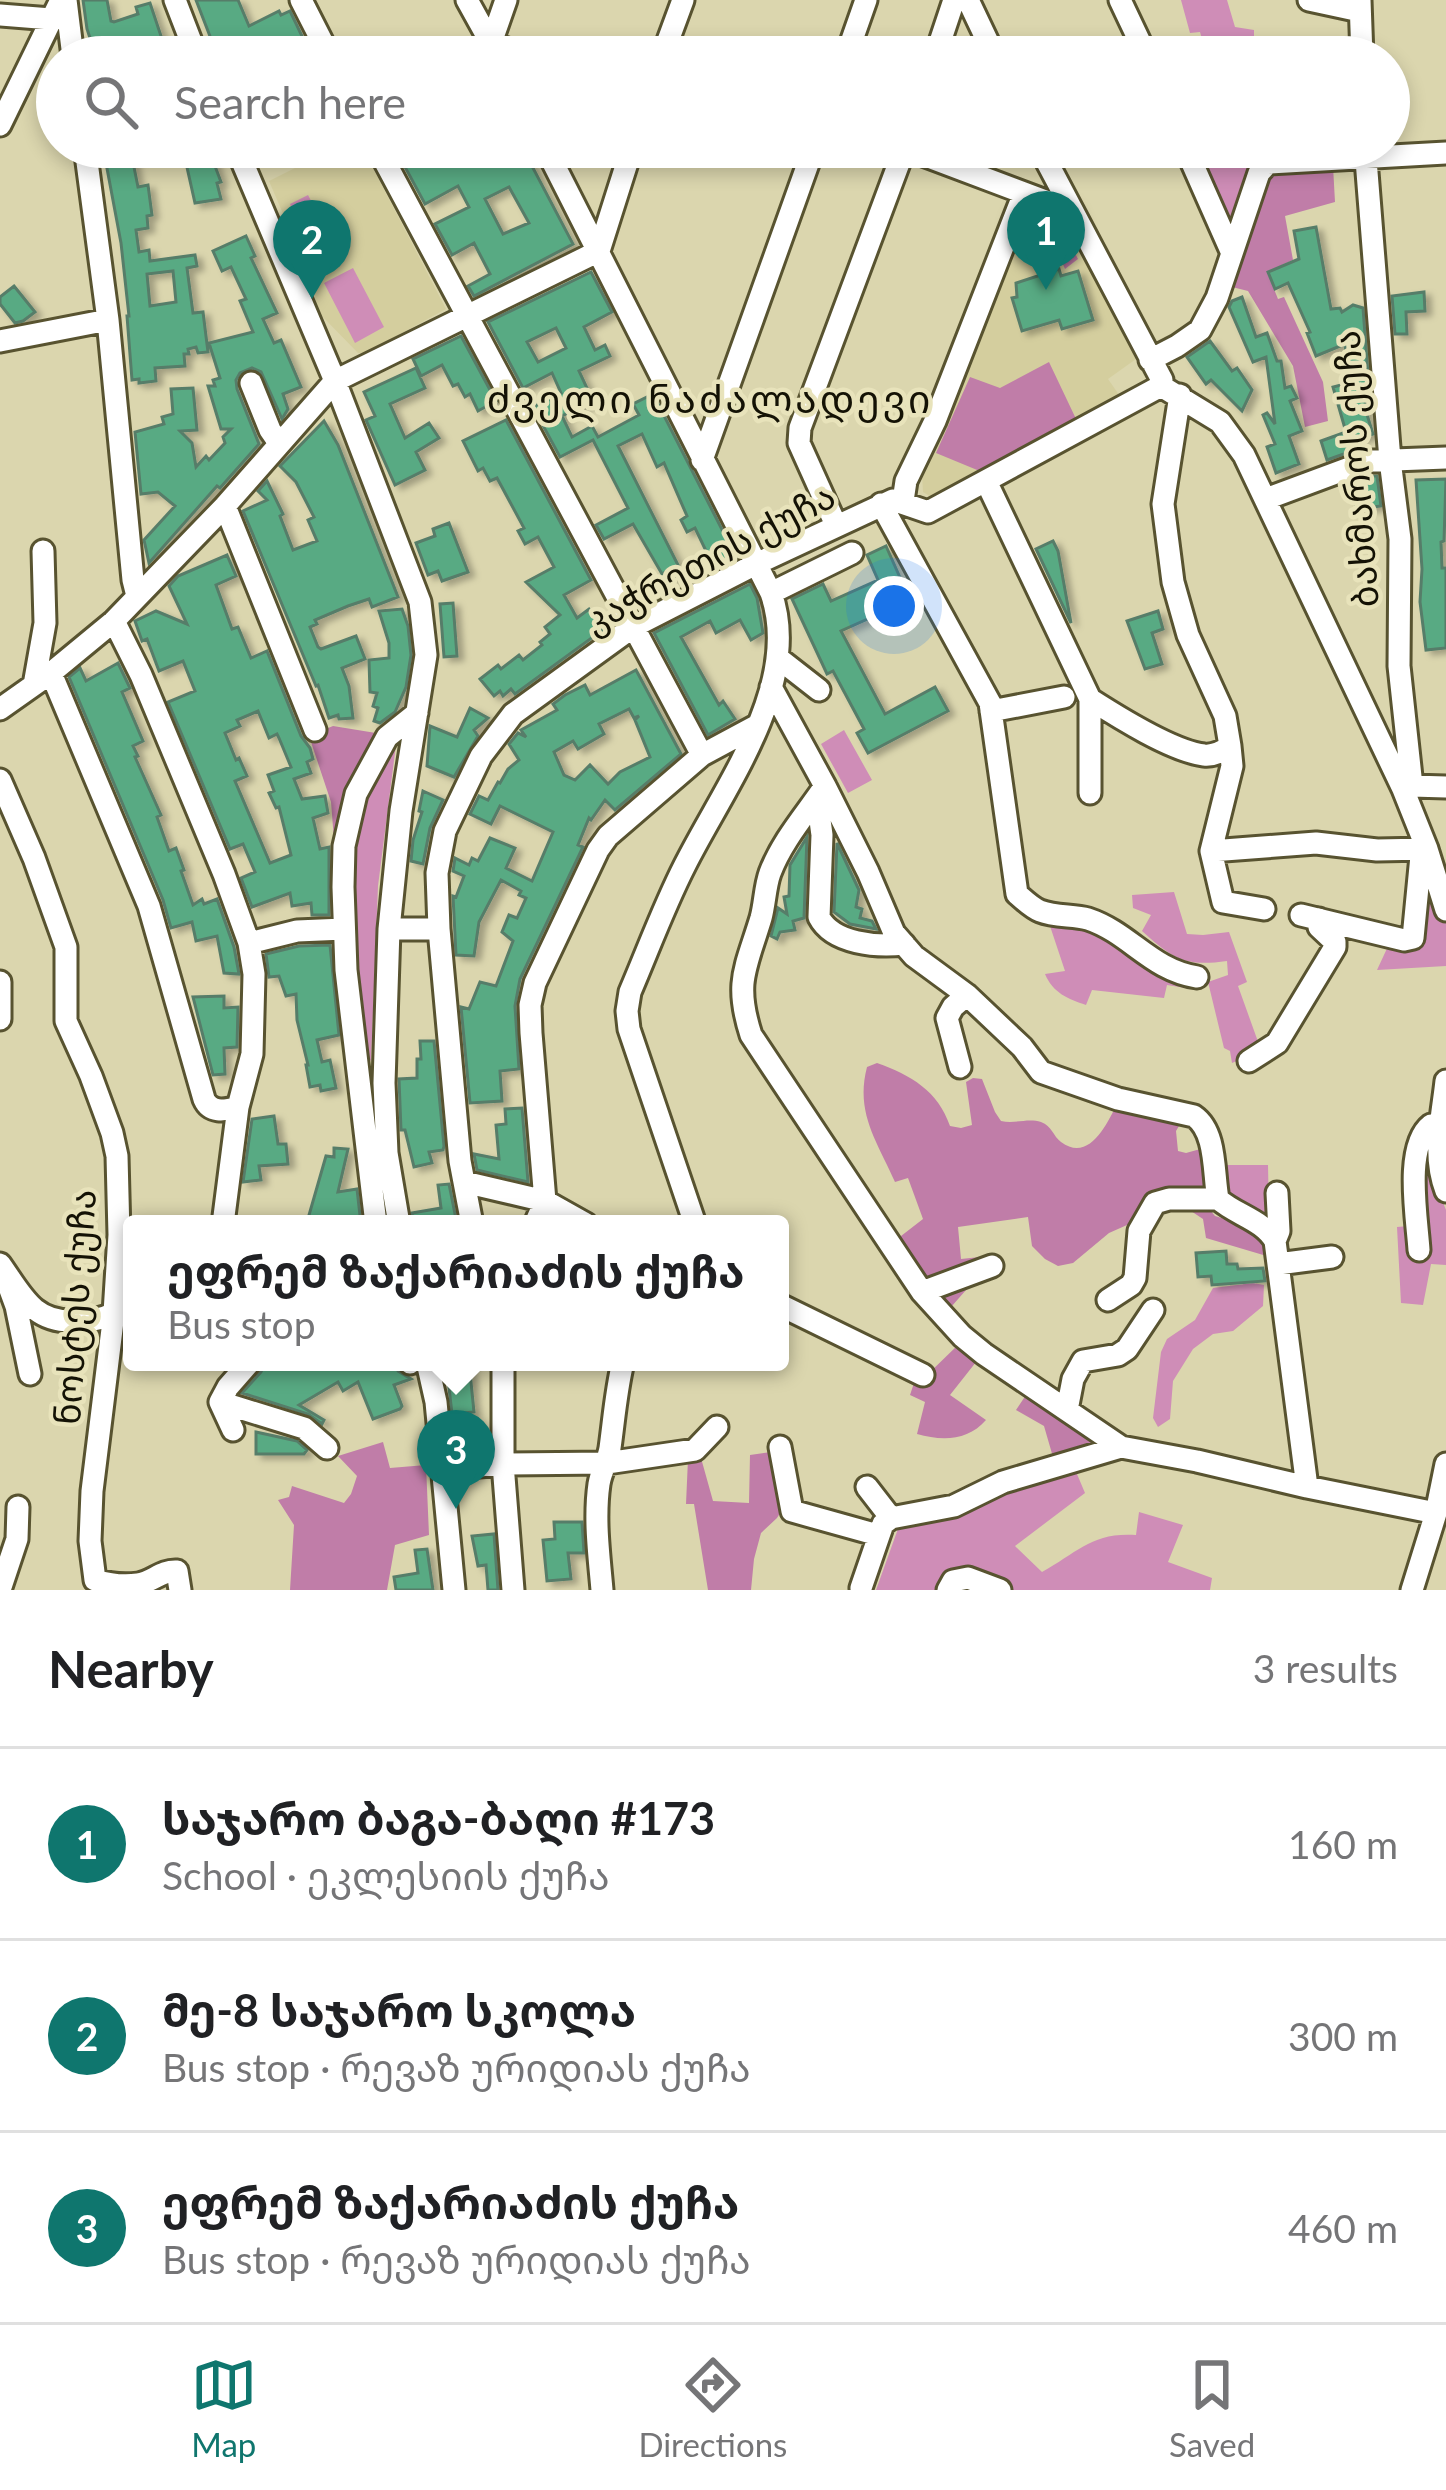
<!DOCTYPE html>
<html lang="en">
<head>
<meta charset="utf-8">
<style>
	:root { --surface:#fff; --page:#f2f2f2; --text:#202124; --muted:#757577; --line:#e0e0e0; --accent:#0f766e }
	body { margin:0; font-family:Lato,"Noto Sans Georgian",sans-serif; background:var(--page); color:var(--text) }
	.you { position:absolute; left:894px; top:606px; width:42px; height:42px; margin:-30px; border:9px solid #fff; border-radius:50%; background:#1a73e8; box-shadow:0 0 0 18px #1a73e833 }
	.badge { display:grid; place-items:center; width:78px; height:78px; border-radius:50%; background:var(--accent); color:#fff; font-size:39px; font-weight:700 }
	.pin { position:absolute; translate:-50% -99px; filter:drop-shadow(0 3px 6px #0008) }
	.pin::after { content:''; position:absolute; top:63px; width:42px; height:36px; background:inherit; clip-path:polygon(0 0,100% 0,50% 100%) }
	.popup { position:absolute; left:123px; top:1215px; width:666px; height:156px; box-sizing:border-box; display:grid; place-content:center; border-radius:12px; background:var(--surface); filter:drop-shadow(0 3px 9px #0005); font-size:39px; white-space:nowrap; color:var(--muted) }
	.popup b { font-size:45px; color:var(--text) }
	.popup::after { content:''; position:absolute; left:50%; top:100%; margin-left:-24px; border:24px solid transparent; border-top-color:var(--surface) }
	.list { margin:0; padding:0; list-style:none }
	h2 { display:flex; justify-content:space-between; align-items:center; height:156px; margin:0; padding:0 48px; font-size:51px }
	h2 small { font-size:39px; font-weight:400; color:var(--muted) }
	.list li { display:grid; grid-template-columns:78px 1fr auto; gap:36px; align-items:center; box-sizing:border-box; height:192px; padding:0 48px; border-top:3px solid var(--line) }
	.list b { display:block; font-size:45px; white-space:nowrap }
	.list p { margin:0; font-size:39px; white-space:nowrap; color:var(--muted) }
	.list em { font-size:39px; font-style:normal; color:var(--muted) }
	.icon { flex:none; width:66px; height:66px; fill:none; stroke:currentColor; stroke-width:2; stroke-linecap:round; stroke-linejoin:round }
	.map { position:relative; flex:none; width:1446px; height:1590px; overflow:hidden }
	.search { position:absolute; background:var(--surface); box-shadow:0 6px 18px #0003; left:36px; right:36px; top:36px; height:132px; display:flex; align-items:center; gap:30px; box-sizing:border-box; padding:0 42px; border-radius:66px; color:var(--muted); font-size:45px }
	.sheet { height:732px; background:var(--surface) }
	nav { display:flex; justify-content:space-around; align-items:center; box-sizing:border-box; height:168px; border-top:3px solid var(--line); background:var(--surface); font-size:33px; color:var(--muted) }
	nav a { display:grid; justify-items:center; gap:6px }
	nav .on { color:var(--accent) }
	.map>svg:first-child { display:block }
	.built { fill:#d4ce9e }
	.green { fill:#cf8db7 }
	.forest { fill:#c07da8 }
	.building { fill:#59aa83; stroke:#577d69; stroke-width:3; fill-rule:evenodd; filter:url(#shadow) }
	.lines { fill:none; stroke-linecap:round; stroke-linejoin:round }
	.minor-casing { stroke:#585330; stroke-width:27 }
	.minor { stroke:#fff; stroke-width:21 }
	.labels { text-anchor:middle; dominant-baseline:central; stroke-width:9; stroke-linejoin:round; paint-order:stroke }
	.street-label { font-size:36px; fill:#141205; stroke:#e8e3bb }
	.neighbourhood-label { font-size:39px; letter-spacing:3px; fill:#141205; stroke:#e8e3bb }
</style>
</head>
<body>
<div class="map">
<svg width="1446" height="1590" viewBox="0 0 1446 1590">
	<defs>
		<filter id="shadow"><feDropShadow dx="6" dy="4" stdDeviation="3" flood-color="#0004"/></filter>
	</defs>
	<rect width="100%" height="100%" fill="#dbd6ae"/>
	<!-- built -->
	<path class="built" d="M337 147H362L446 309 365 353H358L319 313 305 265 269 181Z
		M1025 208 1063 220 1136 359 1108 379 1124 402 938 501 923 492 922 474Z"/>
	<!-- green -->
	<path class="green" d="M1181 0H1227L1235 27 1254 30V51L1233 57H1207L1200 32 1190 33Z
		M1259 152 1236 222 1231 223 1204 167Z
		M308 195 336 248 335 260 318 268 290 204Z
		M353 268 384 327 355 343 324 283Z
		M844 730 872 780 848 793 821 744Z
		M397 737 378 886 371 1061 361 1048 352 842 362 795Z
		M1428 865 1446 924V966L1377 970 1390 942 1405 947Z
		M1174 892 1187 934 1203 935 1229 932 1247 982 1238 986 1261 1050 1232 1063 1230 1051 1224 1048 1208 982 1228 975 1227 961C1185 967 1173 959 1142 931L1151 915 1133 908 1132 895Z
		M1047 917C1057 918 1068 919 1077 922 1106 932 1128 956 1155 970L1158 977 1188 984 1186 988 1167 985 1164 998 1092 990 1086 1005C1068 999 1053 993 1045 974L1065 971Z
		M1422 1117H1435L1437 1188 1446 1210V1265L1431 1264 1423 1305 1401 1303 1397 1227 1409 1226C1409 1193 1401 1144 1422 1117Z
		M1223 1165H1268L1269 1215 1273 1229C1241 1206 1228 1206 1223 1165Z
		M1253 1283 1264 1285 1263 1306 1233 1331 1213 1334 1193 1349 1173 1381 1170 1419 1158 1427 1153 1418 1161 1352 1167 1339 1195 1320 1213 1288Z
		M1074 1467 1085 1493 1015 1546 1042 1572C1078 1552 1092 1532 1136 1535L1139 1512 1183 1525 1168 1562 1212 1578 1210 1590H876L899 1526 972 1509 1008 1483Z"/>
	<!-- forest -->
	<path class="forest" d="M1330 163 1333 166 1335 202 1285 216 1293 260 1267 272 1278 299 1284 297 1323 382 1328 421 1305 427 1293 366 1248 291 1232 287 1258 196 1268 172Z
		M1028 215 1061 226 1078 259 1065 269 1062 262 1038 270 1027 244 1019 241Z
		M1049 362 1077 421 982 472 936 453 970 377 1000 388Z
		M333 726 382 734 336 865 331 802 309 736Z
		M877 1063C911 1075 938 1091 950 1126L961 1128 972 1125 966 1082 973 1078 982 1079 995 1112 1001 1121C1015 1124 1028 1118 1041 1122 1052 1126 1053 1136 1061 1142 1089 1163 1107 1124 1117 1104L1182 1121 1176 1131 1178 1151 1186 1153 1204 1148 1209 1179 1204 1190 1205 1204 1215 1216 1264 1231 1270 1257 1206 1238 1203 1219 1185 1207 1172 1205 1109 1233 1073 1263 1058 1266 1045 1259 1032 1246 1028 1217 958 1227 961 1259 980 1257 981 1273 944 1315 892 1243 923 1219 908 1178 895 1182C877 1141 855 1113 867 1067Z
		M961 1342 980 1357 950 1395 986 1420C968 1441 942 1441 917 1434L925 1402 910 1395 916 1377 923 1379Z
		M1030 1389 1089 1427 1091 1443 1089 1449 1055 1464 1044 1426 1016 1410Z
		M383 1442 390 1468 426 1465 429 1535 395 1545 387 1590H290L294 1525 278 1500 289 1497 292 1486 344 1503 351 1494 357 1476 338 1456Z
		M778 1451 787 1502 777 1518 761 1533 754 1559 751 1590H708L694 1504H686L688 1459 701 1458 713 1501 749 1503 750 1455Z"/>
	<!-- building -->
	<path class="building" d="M83 0H107L111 21 114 22 138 14 136 7 150 3 168 57H148L144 45 134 48 131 38 94 50 87 29Z
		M196 0H238L249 26 279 11 281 15 290 11 302 36 296 39 302 52 290 57H278L273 44 248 54 246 50 229 57H218Z
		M103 147H130L138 187 148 185 152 215 147 216 148 228 136 230 139 252 149 250 150 261 195 255 197 266 187 268 193 313 203 312 208 352 198 353 196 347 188 349 189 354H184L185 366 155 368 156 381 139 383V379L132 380 127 316H129L121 243ZM173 271 176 302 150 306 147 274Z
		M410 147H522L573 244 474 296 468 286 490 274 474 243 452 255 435 224 469 207 458 186 425 204 398 154ZM509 187 529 223 503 234 485 199Z
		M198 149 202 161 212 158 221 182 217 183 221 199 195 203 184 154Z
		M1316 227 1331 309 1340 308 1342 312 1353 305 1363 308 1370 401H1366L1365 408 1373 434 1352 441 1355 450 1327 460 1321 441 1346 432 1333 387 1349 383 1345 344 1316 356 1307 333 1310 332 1288 283 1275 289 1268 272 1299 259 1294 231Z
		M246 236 255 256 251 258 277 313 263 319 274 343 281 340 301 387 283 394 288 409 282 419 261 372 252 368 240 373 236 380 237 389 259 444 220 488 217 486 149 563 144 540 175 506 158 492 141 494 135 432 164 424 162 417 173 414 171 389 193 388 197 430 180 431 192 443 196 467 206 456 209 460 225 443 223 437 231 429H221L208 386H215L213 380 220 378 209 343 253 332 240 301 246 299 231 267 222 271 213 251Z
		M1059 269 1061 276 1078 271 1093 320 1062 329 1059 320 1022 331 1012 298 1017 297 1016 283Z
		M591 272 612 312 584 327 595 350 605 345 610 356 579 371 593 401 562 416 572 437 592 426 598 437 639 415 633 404 653 394 736 557 711 569 706 559 709 557 695 528 687 532 681 520 687 516 664 463 657 467 642 434 618 446 682 573 671 579 667 571 662 574 633 524 604 539 596 525 628 508 593 440 560 457 533 407 561 393 552 373 523 388 488 322ZM556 328 566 348 538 362 527 342Z
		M14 286 35 312 23 321 15 323 0 304V297Z
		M1424 292 1425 311 1406 312 1407 334H1395L1392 296Z
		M1242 297 1256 337 1267 333 1277 361H1281L1285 388 1291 386 1297 398 1290 401 1302 431 1289 436 1299 464 1276 473 1267 447 1275 444 1263 415 1267 413 1275 424 1266 357 1253 362 1229 307 1232 301Z
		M461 336 496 401 478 411 470 394 465 397 458 384 453 386 442 365 421 376 413 359Z
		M1210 341 1232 371 1237 368 1252 390 1242 411 1211 380 1206 384 1187 357Z
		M416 368 425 388 390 404 405 438 429 423 439 438 416 452 425 470 395 485 366 420 375 416 364 392Z
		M506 420 591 580 564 595 577 618 589 609 604 629 515 694 511 689 503 696 500 691 494 696 480 679 498 665 501 669 519 655 523 660 542 645 540 642 550 634 545 627 560 615 526 582 554 567 538 537 525 544 518 531 524 528 497 478 490 481 483 468 478 471 463 441Z
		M324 421 338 445 398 597 372 607 369 599 348 606 315 620 317 624 310 627 318 647 321 649 356 636 365 659 342 668 349 686 353 718 339 719 338 715 329 718 318 685 316 686 243 511 267 500 258 491 267 481 283 514 280 516 293 550 317 541 308 520 314 517 296 482 280 466Z
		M1371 476H1377L1381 506 1356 509 1353 483Z
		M1446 479 1444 541 1441 542 1442 568H1446V648L1426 650 1420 602 1422 569 1416 480Z
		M449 523 468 572 442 581 438 571 428 575 416 543 435 536 433 529Z
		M1053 541 1058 551 1071 623 1036 549Z
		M886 546 910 600 841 631 885 714 935 687 948 711 868 753 857 733 864 729 833 671 827 674 792 599 823 584 831 601 878 580 867 555Z
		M227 555 236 576 216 585 232 629 238 627 251 658 267 651 301 736 310 748 313 759 307 762 311 773 294 779 302 799 325 796 328 813 313 818 320 849 329 847V915H312L311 903 292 906 290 893 252 907 241 878 255 872 243 844 230 849 168 702 195 691 183 661 159 671 147 639 142 641 135 621 156 611 187 624 169 586 178 576ZM258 711 269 738 277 734 279 738 291 767 268 775 274 791 269 793 276 808 279 807 291 855 270 863 235 781 247 776 239 758 236 760 225 733 240 726 237 720Z
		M750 584 757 598 763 633 751 640 740 620 716 633 710 621 681 637 719 705 723 701 735 719 708 735 654 633Z
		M453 603 457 656 444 657 440 604Z
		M402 609 408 626 411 655 406 687 395 712 380 723 374 721 378 708 373 706 377 693 370 692 369 660 389 658V643L379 611Z
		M1158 611 1163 629 1152 633 1162 664 1145 669 1127 621Z
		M118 663 130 688 122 692 143 741 133 746 138 756 135 757 161 815 157 817 169 851 176 848 184 870 181 871 193 905 202 899 204 904 217 899 234 947 239 974 224 973 217 936 196 941 192 922 171 928 163 900 69 677 80 668 86 681Z
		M636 670 681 754 615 810 605 800 591 820 589 818 578 845 583 847 520 979 515 1006 519 1069 500 1071 502 1101 470 1103 461 1007 469 1009 480 982 496 986 513 941 502 932 509 915 517 918 526 898 519 895 521 891 501 880 479 922 474 956 456 955 453 896 456 897 464 876 453 871 455 858 469 865 472 858 478 861 490 838 515 848 506 868 532 881 553 832 500 806 491 824 470 814 479 796 488 800 498 782 500 783 508 769 519 760 509 744 518 733 526 737 521 730 557 710 553 704 565 695 585 685 590 695ZM629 709 634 718 639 716 635 720 650 757 620 772 608 784 590 765 575 780 564 775 554 752 573 741 578 749 604 734 599 724Z
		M470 708 488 718 474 730 478 736 454 777 427 766 430 726 457 737Z
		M423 791 443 800 430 828 423 864 411 861 413 840 422 812 419 811Z
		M807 837 804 918 793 921 795 930 780 932 777 939 771 936 778 908 787 914 784 897 789 896 790 865Z
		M837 843 859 890 856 907 862 909 860 918 872 921 876 929 850 924 834 912Z
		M330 945 339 1035 317 1040 322 1062 330 1060 336 1088 321 1091 320 1085 310 1087 306 1065H308L297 1020 296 994 286 996 279 976 269 977 266 954 299 946Z
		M224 996V1008L238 1007 237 1047 224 1048 225 1074 213 1075 193 997Z
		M420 1041H434L444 1146 443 1150 429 1152 432 1163 414 1167 405 1130H401L399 1079 417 1078V1059H421Z
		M522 1108 528 1182 477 1170 474 1154 499 1159 496 1125 506 1124 505 1109Z
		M274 1116 278 1144H286L288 1164 259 1166 261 1180 243 1182 252 1119Z
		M334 1148 348 1149 338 1192 357 1189 361 1224 307 1222 326 1156 334 1157Z
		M449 1184 457 1224H414L412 1213 441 1208 438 1185Z
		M1226 1251 1227 1264H1237L1238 1269 1263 1268 1265 1281 1212 1285 1211 1276 1198 1277 1196 1253Z
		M265 1362H395L398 1371 411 1379 394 1385 402 1406 400 1409 373 1419 358 1382 343 1391 338 1382 299 1405 324 1420 322 1424 308 1414 242 1393 261 1372Z
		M446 1362H469L474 1412 452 1414Z
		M256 1432 297 1441 307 1450 304 1454H256Z
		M554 1522H582L584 1553H568L571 1579 547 1581 543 1540 555 1539Z
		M494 1534 498 1590H488L486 1565 478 1566 472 1536Z
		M427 1549 433 1590H396L394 1577 418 1573 415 1550Z"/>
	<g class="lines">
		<defs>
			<path id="minor" d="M66 0 73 57
				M175 0 197 57
				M301 0 330 57
				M467 0 493 47
				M506 0 491 43 528 57
				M968 0 995 57
				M1120 0 1147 57
				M1309 0 1360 11
				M1360 0 1362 57
				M0 15 51 19
				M662 57 683 0
				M846 57 866 0
				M935 57 954 0
				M0 125 61 0
				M85 147 108 320 133 580 137 596
				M236 147 335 381 420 602 426 655 401 811 389 929 384 1083 387 1153 399 1224
				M377 147 702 755
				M545 147 771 593C803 684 724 787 685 865 664 906 648 950 630 992L627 1011 629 1029 695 1224
				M902 147 1072 211
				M1039 147 1162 380 1161 386 1220 422 1244 455 1403 789 1427 849 1446 910
				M1185 147 1231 251
				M1365 147 1390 460 1400 539 1399 666 1412 786
				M599 251 632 147
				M0 341 108 320
				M1150 360 1177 346 1200 330 1217 298 1259 173 1268 163 1446 153
				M251 383 270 430 279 443
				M1180 395 1163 504 1173 582 1188 635 1225 716 1230 746 1232 766 1211 851 1223 902 1264 909
				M702 460 814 147
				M986 481 1090 699V793
				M1266 499 1368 461 1446 458
				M903 501 906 481 935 421 1024 193
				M881 504 990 703 1017 894C1024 900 1032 908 1040 911 1055 917 1073 915 1088 919 1130 933 1151 970 1197 977
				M225 506 315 730
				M836 525 799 443 800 428 905 147
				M771 593 852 553
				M114 621 141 675 224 874 249 943 254 974 252 1054 238 1107 223 1224
				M778 658 819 690
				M51 673 149 906 204 1099C210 1113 224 1111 238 1107
				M34 685 45 623 43 551
				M771 687 825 786 868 872 894 933 914 956 967 995 1022 1047 1041 1072 1118 1099 1194 1116C1217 1132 1213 1173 1218 1199 1236 1215 1263 1220 1275 1241L1307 1487
				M1090 699C1118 717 1172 751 1204 755 1214 756 1222 752 1230 746
				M0 709 51 673 114 621 225 506 335 381 599 251
				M991 711 1064 697
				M0 780 34 858 66 947V1021L91 1076 112 1133 117 1156 119 1235 114 1313 92 1491 90 1541 95 1580C108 1584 124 1586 138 1584 153 1582 161 1570 177 1571L180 1590
				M825 786C806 814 782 841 770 873 765 887 765 903 761 918 746 968 734 982 751 1035L922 1292 962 1336 984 1354 1121 1447 1197 1461 1307 1487 1436 1513
				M1404 789 1412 786 1446 787
				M817 798 822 835 819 917C833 944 877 947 904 944
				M1211 851 1316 843 1377 850 1427 849 1421 856 1413 938 1404 940 1301 915
				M389 929H439
				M249 943 297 931 344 929
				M0 982V1019
				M1249 1061 1277 1043 1335 947V942L1319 927V919
				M960 1067 947 1018 953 1007 967 995
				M1446 1081C1442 1118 1432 1155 1446 1191
				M464 1182 545 1201 586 1224
				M376 1224 346 970 343 887 344 846 356 794 387 737 417 713
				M472 1224 460 1161 439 929 437 873 445 831 481 756 513 714 633 627 756 564 893 500 928 512 1161 386
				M535 1224 545 1201 531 1033 530 1005 535 983 598 850 608 836 702 755 756 726
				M1275 1241 1279 1231 1277 1193
				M1419 1250C1417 1218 1404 1146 1431 1125H1441
				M0 1264C22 1295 33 1323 75 1321 89 1321 101 1320 114 1313
				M1278 1264 1332 1257
				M9 1287 16 1306 30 1374
				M922 1292 992 1266
				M1108 1300 1131 1285 1135 1278 1139 1231 1155 1203 1169 1199H1218
				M780 1305 923 1375
				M410 1362V1363
				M427 1362 436 1402 454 1590
				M503 1362V1464L513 1590
				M220 1402 304 1428 327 1448
				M1067 1410 1073 1379 1083 1361 1118 1355 1127 1349 1153 1310
				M233 1430 220 1402 228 1387 250 1362
				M780 1447 792 1511 878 1535
				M443 1469 503 1464 607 1463 695 1450 717 1427
				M867 1487 891 1518
				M861 1588 883 1524 891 1518 954 1506 1003 1482 1121 1447
				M0 1590 17 1539 18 1507
				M602 1590C599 1555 594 1519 599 1484 601 1471 608 1461 610 1448 614 1419 616 1391 623 1362
				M948 1590 953 1581 968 1578 1000 1590
				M1412 1590 1436 1513 1446 1464"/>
		</defs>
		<!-- minor casing -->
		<use href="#minor" class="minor-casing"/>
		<!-- minor -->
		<use href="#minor" class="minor"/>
	</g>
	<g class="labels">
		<!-- street labels -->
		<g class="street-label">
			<text transform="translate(1355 469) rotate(-94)">ბახმაროს ქუჩა</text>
			<text transform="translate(709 557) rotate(-28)">კაჭრეთის ქუჩა</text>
			<text transform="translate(74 1307) rotate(-86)">ნოსტეს ქუჩა</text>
		</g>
		<!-- neighbourhood labels -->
		<g class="neighbourhood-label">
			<text x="710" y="398">ძველი ნაძალადევი</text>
		</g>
	</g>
</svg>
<div class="you"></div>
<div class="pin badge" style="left:1046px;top:290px">1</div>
<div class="pin badge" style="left:312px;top:299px">2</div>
<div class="pin badge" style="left:456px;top:1509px">3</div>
<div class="popup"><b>ეფრემ ზაქარიაძის ქუჩა</b>Bus stop</div>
<div class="search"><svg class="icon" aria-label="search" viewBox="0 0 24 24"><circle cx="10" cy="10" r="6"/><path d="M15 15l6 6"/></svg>Search here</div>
</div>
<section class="sheet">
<h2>Nearby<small>3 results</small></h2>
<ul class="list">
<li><span class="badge">1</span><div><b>საჯარო ბაგა-ბაღი #173</b><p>School · ეკლესიის ქუჩა</p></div><em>160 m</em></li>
<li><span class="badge">2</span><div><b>მე-8 საჯარო სკოლა</b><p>Bus stop · რევაზ ურიდიას ქუჩა</p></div><em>300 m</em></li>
<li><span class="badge">3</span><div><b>ეფრემ ზაქარიაძის ქუჩა</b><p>Bus stop · რევაზ ურიდიას ქუჩა</p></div><em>460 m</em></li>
</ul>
</section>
<nav>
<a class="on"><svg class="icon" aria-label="map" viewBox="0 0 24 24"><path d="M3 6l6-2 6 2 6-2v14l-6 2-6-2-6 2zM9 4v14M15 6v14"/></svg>Map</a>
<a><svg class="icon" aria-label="directions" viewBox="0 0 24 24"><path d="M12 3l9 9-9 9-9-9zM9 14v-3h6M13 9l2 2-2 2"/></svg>Directions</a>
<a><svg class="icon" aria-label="saved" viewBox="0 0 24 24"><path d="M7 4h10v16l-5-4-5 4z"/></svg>Saved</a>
</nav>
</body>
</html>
